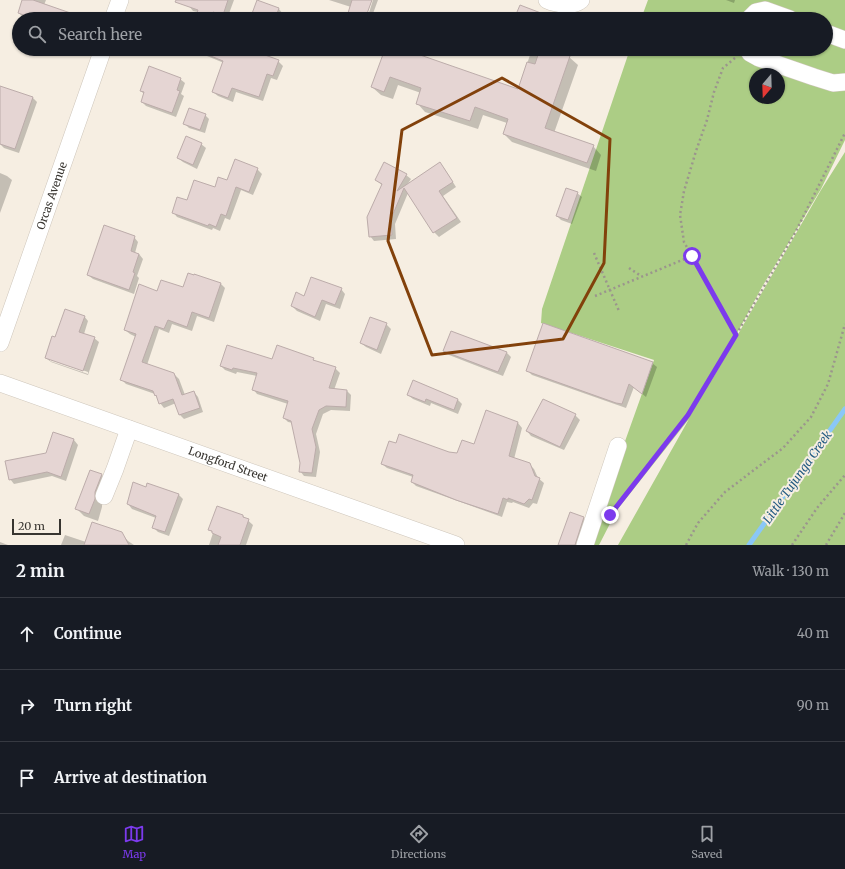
<!DOCTYPE html>
<html lang="en">
<head>
<meta charset="utf-8">
<style>
	:root { --surface:#171b24; --page:#20242c; --text:#f1f3f6; --muted:#9ea1a6; --line:#363941; --accent:#7c3aed }
	body { margin:0; font-family:Merriweather,serif; background:var(--page); color:var(--text) }
	.compass { position:absolute; left:749px; top:68px; width:36px; height:36px; border-radius:50%; background:var(--surface); box-shadow:0 1px 3px #0004; rotate:199deg }
	.scale { position:absolute; left:12px; bottom:10px; width:49px; box-sizing:border-box; padding-left:4px; border:2px solid #383530; border-top:0; font-size:11px; line-height:14px; white-space:nowrap; color:#383530; -webkit-text-stroke:3px #f6eee2; paint-order:stroke }
	.stop { position:absolute; width:12px; height:12px; margin:-9px; border:3px solid #7c3aed; border-radius:50%; background:#fff }
	.stop.end { background:#7c3aed; border-color:#fff; box-shadow:0 1px 4px #0008 }
	.list { margin:0; padding:0; list-style:none }
	h2 { display:flex; justify-content:space-between; align-items:center; height:52px; margin:0; padding:0 16px; font-size:17px }
	h2 small { font-size:13px; font-weight:400; color:var(--muted) }
	.list li { display:grid; grid-template-columns:26px 1fr auto; gap:12px; align-items:center; box-sizing:border-box; height:72px; padding:0 16px; border-top:1px solid var(--line) }
	.list b { display:block; font-size:15px; white-space:nowrap }
	.list em { font-size:13px; font-style:normal; color:var(--muted) }
	.icon { flex:none; width:22px; height:22px; fill:none; stroke:currentColor; stroke-width:2; stroke-linecap:round; stroke-linejoin:round }
	.map { position:relative; flex:none; width:845px; height:545px; overflow:hidden }
	.search { position:absolute; background:var(--surface); box-shadow:0 1px 3px #0004; left:12px; right:12px; top:12px; height:44px; display:flex; align-items:center; gap:10px; box-sizing:border-box; padding:0 14px; border-radius:22px; color:var(--muted); font-size:15px }
	.sheet { height:268px; background:var(--surface) }
	nav { display:flex; justify-content:space-around; align-items:center; box-sizing:border-box; height:56px; border-top:1px solid var(--line); background:var(--surface); font-size:11px; color:var(--muted) }
	nav a { display:grid; justify-items:center; gap:2px }
	nav .on { color:var(--accent) }
	.map>svg:first-child { display:block }
	.green { fill:#accd85; fill-rule:evenodd }
	.shadow { fill:#0003; fill-rule:evenodd }
	.lines { fill:none; stroke-linecap:round; stroke-linejoin:round }
	.stream { stroke:#8ac7f7; stroke-width:5 }
	.building { fill:#e5d5d3; stroke:#bcacaa }
	.minor-casing { stroke:#cec6bb; stroke-width:18 }
	.path { stroke:#9b958d; stroke-width:2.5; stroke-dasharray:2 3; stroke-linecap:butt }
	.minor { stroke:#fff; stroke-width:17 }
	.route { stroke:#7c3aed; stroke-width:5 }
	.marked { fill:none; stroke:#82410b; stroke-width:3; stroke-linejoin:round }
	.labels { text-anchor:middle; dominant-baseline:central; stroke-width:4; stroke-linejoin:round; paint-order:stroke }
	.street-label { font-size:11px; fill:#383530; stroke:#f6eee2 }
	.water-label { font-size:12px; font-style:italic; fill:#235b83; stroke:#f6eee2 }
</style>
</head>
<body>
<div class="map">
<svg width="845" height="545" viewBox="0 0 845 545">
	<rect width="100%" height="100%" fill="#f6eee2"/>
	<!-- green -->
	<path class="green" d="M648 0H845V140L821 189 762 287 710 383 821 190 845 152V545H618L689 419 617 510 599 545H588L654 360 541 323 542 309 630 49H826V19H641ZM755 74H779V98H755Z"/>
	<!-- shadow -->
	<path class="shadow" d="M23 0H46L44 5 75 19H28L23 17 19 13Z
		M191 0H234L227 19H196L198 12 193 11 189 6Z
		M329 0H371L364 19 353 17 349 13 351 7Z
		M373 0H378L371 19H367Z
		M726 0H735L734 3Z
		M258 2 279 9 283 14 281 19H251Z
		M43 49H64L62 56Z
		M190 49H245L278 61 283 66 277 80 271 78 263 101 236 92 233 102 218 96 213 92 224 63Z
		M386 49H400L518 91 532 49H546L569 57 578 65 554 133 593 146 601 155 596 171 512 142 504 134 507 123 483 115 478 129 425 112 417 103 421 93 398 85 393 99 381 95 372 87Z
		M180 79 185 83 181 94 184 96 176 117 146 106 142 102 144 94 141 91Z
		M0 87 33 98 37 102 19 153 4 148 0 144Z
		M205 115 209 119 205 133 189 128 184 123Z
		M201 144 206 148 197 169 183 162 178 158Z
		M444 168 456 187 443 196 461 222 439 237 434 232 408 193 395 224 396 239 374 241 370 236 383 186 376 180 406 175 411 179 407 185Z
		M257 169 262 174 253 195 241 190 230 220 225 218 220 231 213 228 212 230 177 217 173 212 188 201 215 189 227 181Z
		M0 173 7 176 12 180 0 213Z
		M577 193 582 197 572 224 561 220 557 216Z
		M134 237 138 242 135 253 139 254 143 259 137 276 139 278 134 294 93 279 88 275Z
		M221 284 225 288 214 322 197 316 192 331 172 324 169 333 159 329 147 365 174 374 179 379 185 395 194 392 198 397 203 412 184 419 180 415 176 403 164 408 160 403 155 394 126 384 121 379 136 337 130 334 125 330 158 293Z
		M341 289 345 294 340 309 326 304 320 321 297 311 292 306 305 297Z
		M84 316 88 321 84 334 94 338 99 342 88 375 51 362 46 358 56 339ZM50 359 88 372V374L50 361Z
		M386 324 391 329 381 354 366 347 361 343Z
		M444 351 506 352 511 357 503 376 449 355Z
		M313 359 316 362 335 368 340 373 334 390 347 391 351 395 350 411 331 410 323 414 316 434 320 452 316 477 304 476 300 471 301 463 293 423 288 422 284 418 288 404 257 394 253 389 257 376 237 372 236 374 225 370 221 366 273 361Z
		M652 363 657 367 646 397 634 387 626 408 532 375 527 370Z
		M413 381 458 400 462 404 458 414 431 403 430 406 413 399 408 395Z
		M487 412 518 423 522 428 514 459 529 464 534 469 538 478 544 483 537 504 533 503 529 508 513 502 512 503 507 502 502 517 416 486 412 482 413 477 387 468 382 464 396 444 458 454 474 445Z
		M575 415 580 420 564 450 531 436 527 431Z
		M54 433 74 440 78 445 66 481 52 476 14 484 10 479 47 454Z
		M102 475 110 483 102 501V507L98 521 84 516 76 508Z
		M147 488 178 494 183 499 169 536 158 532 153 527 156 518 132 509 128 504Z
		M243 516 253 525 246 545H209L213 533 210 530Z
		M583 518 588 522 580 545H562Z
		M121 533 128 541 134 545H61L65 535 86 542Z
		M0 542 8 545H0Z"/>
	<g class="lines">
		<!-- stream -->
		<path class="stream" d="M749 545 845 409"/>
	</g>
	<!-- building -->
	<path class="building" d="M22 0H33L82 17V19H35L18 13Z
		M176 0H228L223 15 213 12 210 19H195L198 10 175 2Z
		M257 0 279 8 275 19H250Z
		M352 0H372L365 19 348 13Z
		M520 5 554 18V19H514Z
		M196 49H248L279 60 273 76 267 74 259 97 232 88 228 98 212 92 223 61 196 50Z
		M385 49H403L518 89 527 62 535 64 540 49H549L570 56 545 128 594 145 587 163 503 134 508 119 475 107 470 121 416 104 421 88 390 77 384 92 371 87Z
		M149 66 181 78 177 90 180 91 172 113 141 102 144 92 140 91Z
		M0 86 33 97 15 149 0 144Z
		M189 108 206 114 200 130 183 124Z
		M186 136 202 143 193 165 177 158Z
		M235 159 258 168 249 192 236 187 226 216 221 214 216 227 209 224 208 226 172 213 177 197 187 200 194 180 215 187 218 177 227 180Z
		M384 162 407 174 397 191 440 162 453 182 439 191 457 218 433 233 404 188 391 219 392 235 369 237 367 217 382 184 375 180Z
		M566 188 578 192 568 220 556 216Z
		M104 225 135 236 131 251 139 254 133 272 135 273 129 290 87 275Z
		M188 273 194 275V274L221 283 209 318 192 312 187 327 168 320 164 329 155 326 142 362 174 373 182 395 194 391 200 408 179 415 173 399 159 404 156 395 155 396 153 391 120 380 136 334 124 330 139 284 157 291 161 280 183 287Z
		M311 277 342 288 335 305 322 300 315 317 291 306 296 292 304 296Z
		M65 309 85 316 79 332 95 337 83 371 45 358 52 336 55 337Z
		M370 317 387 323 377 350 360 343Z
		M543 323 653 362 642 394 629 384 622 404 616 403 526 371Z
		M451 331 507 352 498 372 443 351Z
		M227 345 272 359 277 345 314 358 313 360 336 367 329 388 347 390 346 407 326 406 319 410 312 429 316 447 312 473 299 472 300 463 291 421 283 418 288 401 252 390 257 373 233 368 232 370 220 366Z
		M413 380 458 399 454 410 426 399 425 402 407 395Z
		M543 399 576 414 560 447 526 431Z
		M486 410 518 422 509 456 530 463 535 476 540 478 532 500 529 499 524 504 508 498V500L503 498 498 514 456 500 411 482 413 475 381 464 389 441 396 443 399 434 449 452 457 453 462 440 474 444Z
		M53 432 74 439 61 477 47 472 9 480 5 461 46 453Z
		M90 470 102 474 95 492V499L89 514 75 509Z
		M133 482 146 487 147 483 179 494 165 532 152 528 156 516 127 504Z
		M217 506 243 515V517L249 519 240 545H218L221 537 212 533V531L208 530Z
		M570 512 584 517 575 545H558Z
		M92 522 122 532 129 545H84Z"/>
	<g class="lines">
		<defs>
			<g id="minor">
				<path d="M547 0C556 4 573 7 581 0"/>
				<path d="M113 19 120 0"/>
				<path d="M749 19 756 12 765 10 790 19"/>
				<path d="M826 33 845 40"/>
				<path d="M748 49 750 53 759 58 814 77 833 83 845 82"/>
				<path id="s1" d="M0 343 103 49"/>
				<path id="s2" d="M0 383 456 545"/>
				<path d="M104 496 115 469 129 429"/>
				<path d="M585 545 618 446"/>
			</g>
		</defs>
		<!-- minor casing -->
		<use href="#minor" class="minor-casing"/>
		<!-- path -->
		<path class="path" d="M735 58 723 68 714 92 707 120 696 151 684 191 680 215 684 242 736 335
			M594 253 619 311
			M629 268 641 276
			M595 296 692 256
			M616 506 687 415 736 335 795 233 845 133
			M686 545 698 523 725 492 783 448 811 417 828 384 845 324
			M792 545 817 508 845 475
			M826 545 845 513"/>
		<!-- minor -->
		<use href="#minor" class="minor"/>
	</g>
	<g class="lines">
		<!-- route -->
		<path class="route" d="M610 515 688 415 736 335 692 256"/>
	</g>
	<!-- marked area -->
	<path class="marked" d="M502 78 610 139 604 263 563 339 432 355 388 241 402 130Z"/>
	<g class="labels">
		<!-- street labels -->
		<g class="street-label">
			<text stroke="none"><textPath href="#s1" startOffset="156">Orcas Avenue</textPath></text>
			<text stroke="none"><textPath href="#s2" startOffset="242">Longford Street</textPath></text>
		</g>
		<!-- water labels -->
		<g class="water-label">
			<text transform="translate(797 477) rotate(-55)">Little Tujunga Creek</text>
		</g>
	</g>
</svg>
<svg class="compass" viewBox="-18 -18 36 36"><path d="M0-13l5 13h-10z" fill="#e53935"/><path d="M0 13l5-13h-10z" fill="#9ea1a6"/></svg>
<div class="scale">20 m</div>
<div class="stop" style="left:692px;top:256px"></div>
<div class="stop end" style="left:610px;top:515px"></div>
<div class="search"><svg class="icon" aria-label="search" viewBox="0 0 24 24"><circle cx="10" cy="10" r="6"/><path d="M15 15l6 6"/></svg>Search here</div>
</div>
<section class="sheet">
<h2>2 min<small>Walk · 130 m</small></h2>
<ul class="list">
<li><svg class="icon" aria-label="ahead" viewBox="0 0 24 24"><path d="M12 20V5M6 11l6-6 6 6"/></svg><div><b>Continue</b></div><em>40 m</em></li>
<li><svg class="icon" aria-label="right" viewBox="0 0 24 24"><path d="M7 20v-9h11M14 6l5 5-5 5"/></svg><div><b>Turn right</b></div><em>90 m</em></li>
<li><svg class="icon" aria-label="arrive" viewBox="0 0 24 24"><path d="M6 21V4h12l-3 4 3 4H6"/></svg><div><b>Arrive at destination</b></div></li>
</ul>
</section>
<nav>
<a class="on"><svg class="icon" aria-label="map" viewBox="0 0 24 24"><path d="M3 6l6-2 6 2 6-2v14l-6 2-6-2-6 2zM9 4v14M15 6v14"/></svg>Map</a>
<a><svg class="icon" aria-label="directions" viewBox="0 0 24 24"><path d="M12 3l9 9-9 9-9-9zM9 14v-3h6M13 9l2 2-2 2"/></svg>Directions</a>
<a><svg class="icon" aria-label="saved" viewBox="0 0 24 24"><path d="M7 4h10v16l-5-4-5 4z"/></svg>Saved</a>
</nav>
</body>
</html>
